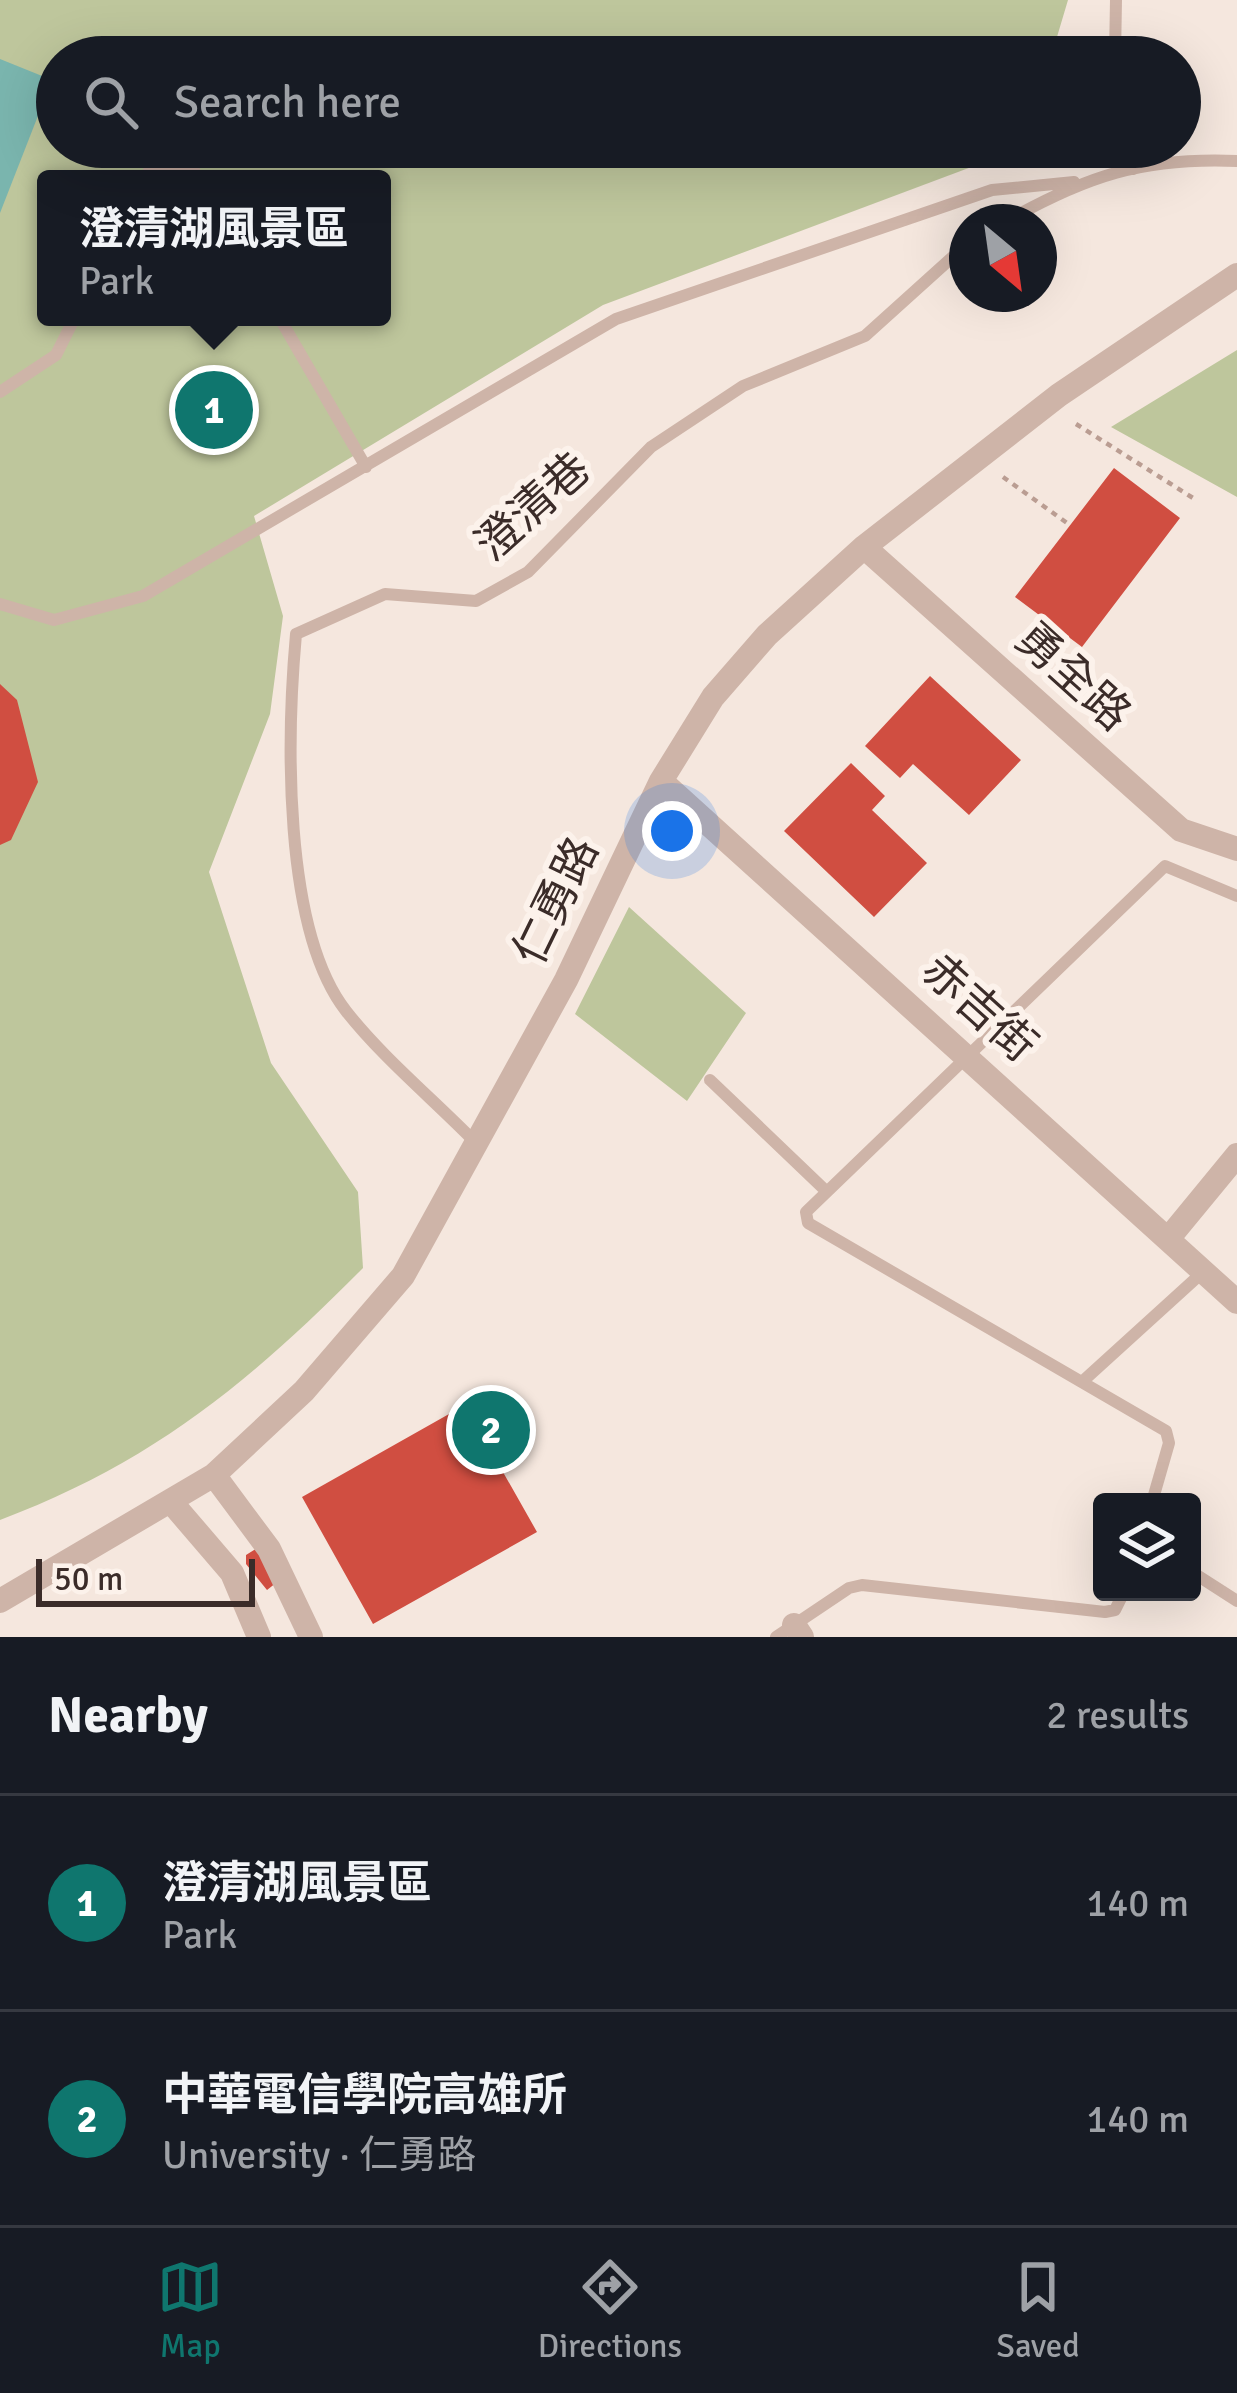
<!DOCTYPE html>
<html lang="en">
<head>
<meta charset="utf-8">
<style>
	:root { --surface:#171b24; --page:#20242c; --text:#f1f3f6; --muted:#9ea1a6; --line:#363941; --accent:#0f766e }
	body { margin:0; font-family:Signika,"Noto Sans TC",sans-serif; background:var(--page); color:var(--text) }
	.controls { position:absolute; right:36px; bottom:36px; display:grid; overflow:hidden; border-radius:12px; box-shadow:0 12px 48px #0002 }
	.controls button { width:108px; height:108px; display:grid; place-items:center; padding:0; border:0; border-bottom:3px solid var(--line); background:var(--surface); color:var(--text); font:60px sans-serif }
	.compass { position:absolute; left:949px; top:204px; width:108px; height:108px; border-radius:50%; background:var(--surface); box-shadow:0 12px 48px #0002; rotate:151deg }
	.scale { position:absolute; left:36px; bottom:30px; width:219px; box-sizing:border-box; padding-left:12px; border:6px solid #3b2c29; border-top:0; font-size:33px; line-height:42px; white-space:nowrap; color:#3b2c29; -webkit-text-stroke:9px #fcf2eb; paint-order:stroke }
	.you { position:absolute; left:672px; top:831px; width:42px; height:42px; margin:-30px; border:9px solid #fff; border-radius:50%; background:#1a73e8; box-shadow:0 0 0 18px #1a73e833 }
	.badge { display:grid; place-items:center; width:78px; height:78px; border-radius:50%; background:var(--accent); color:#fff; font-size:39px; font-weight:700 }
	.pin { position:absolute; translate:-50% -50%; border:6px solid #fff; box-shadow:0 3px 12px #0006 }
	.popup { position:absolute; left:37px; top:170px; width:354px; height:156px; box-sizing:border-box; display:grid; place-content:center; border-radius:12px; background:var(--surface); filter:drop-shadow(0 3px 9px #0005); font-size:39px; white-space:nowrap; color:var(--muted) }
	.popup b { font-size:45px; color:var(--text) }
	.popup::after { content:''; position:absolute; left:50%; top:100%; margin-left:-24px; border:24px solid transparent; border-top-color:var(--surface) }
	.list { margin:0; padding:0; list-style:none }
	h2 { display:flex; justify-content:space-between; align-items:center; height:156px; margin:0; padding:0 48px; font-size:51px }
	h2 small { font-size:39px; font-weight:400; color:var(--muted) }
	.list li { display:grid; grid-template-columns:78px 1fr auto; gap:36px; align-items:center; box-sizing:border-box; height:216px; padding:0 48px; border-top:3px solid var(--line) }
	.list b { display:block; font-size:45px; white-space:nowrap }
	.list p { margin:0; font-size:39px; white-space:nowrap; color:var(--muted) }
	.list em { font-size:39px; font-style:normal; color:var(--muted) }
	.icon { flex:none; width:66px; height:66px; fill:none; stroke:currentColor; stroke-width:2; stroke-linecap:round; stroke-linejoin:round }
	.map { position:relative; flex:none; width:1237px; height:1637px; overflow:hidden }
	.search { position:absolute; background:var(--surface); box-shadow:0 12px 48px #0002; left:36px; right:36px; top:36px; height:132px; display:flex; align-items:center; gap:30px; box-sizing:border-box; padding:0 42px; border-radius:66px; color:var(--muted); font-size:45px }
	.sheet { height:588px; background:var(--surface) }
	nav { display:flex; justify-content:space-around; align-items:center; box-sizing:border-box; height:168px; border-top:3px solid var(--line); background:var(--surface); font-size:33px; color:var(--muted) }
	nav a { display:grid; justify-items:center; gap:6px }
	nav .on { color:var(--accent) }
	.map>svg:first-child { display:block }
	.green { fill:#bec69c; fill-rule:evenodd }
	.water { fill:#7ab5ae }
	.building { fill:#d04e41 }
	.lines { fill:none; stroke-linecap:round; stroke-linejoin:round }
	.path { stroke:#ba9d92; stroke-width:4.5; stroke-dasharray:6 6; stroke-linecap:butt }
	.lane { stroke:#ceb4a8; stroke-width:12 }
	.street { stroke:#ceb4a8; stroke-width:24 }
	.labels { text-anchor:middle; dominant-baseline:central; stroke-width:12; stroke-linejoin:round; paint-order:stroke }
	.street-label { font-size:45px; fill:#3b2c29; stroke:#fcf2eb }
</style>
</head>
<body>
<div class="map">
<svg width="1237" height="1637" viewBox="0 0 1237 1637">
	<rect width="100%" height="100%" fill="#f5e7de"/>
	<!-- green -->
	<path class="green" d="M0 0H1068L1051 57H57V147H1025L603 305 254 516 283 616 270 714 209 872 271 1063 358 1192 363 1268C250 1382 152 1463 0 1520ZM46 179H382V317H46Z
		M1237 350V497L1111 427Z
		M629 907 746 1013 687 1101 575 1014Z"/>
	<!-- water -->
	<path class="water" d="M0 59 52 80 0 213Z"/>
	<!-- building -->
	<path class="building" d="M1114 468 1180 518 1082 647 1015 597Z
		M930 676 1021 760 969 815 913 764 900 778 865 746Z
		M0 684 17 700 38 782 11 840 0 845Z
		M851 763 885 796 872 810 927 863 874 917 784 831Z
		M465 1405 537 1532 373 1624 302 1497Z
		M257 1548 281 1579 267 1590 246 1564V1555Z"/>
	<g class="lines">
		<!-- path -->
		<path class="path" d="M1076 424 1193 498
			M1003 477 1067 523"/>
		<!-- lane -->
		<path class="lane" d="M1115 57 1116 0
			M1129 147 1133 169
			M145 179 152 165 191 166 199 179
			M1005 222C1086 176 1143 157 1237 161
			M279 317 366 467
			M0 392 56 355 75 317
			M0 604 54 620 143 596 616 319 992 190 1074 182
			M710 1080 825 1190
			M475 1142C433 1099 383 1058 346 1011 282 929 287 734 296 634L385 594 476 601 528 572 651 447 743 386 865 336 967 244
			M1083 1381 1204 1271
			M1152 1502 1169 1443 1166 1431 808 1223 806 1212 1165 866 1237 896
			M1192 1572 1237 1601
			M776 1637 849 1588 862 1585 1105 1612 1115 1610 1124 1592"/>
		<!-- street -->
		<path class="street" d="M864 547 1181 830 1237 849
			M661 781 1237 1302
			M1168 1239 1237 1155
			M214 1475 269 1549 311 1637
			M172 1503 232 1573 259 1637
			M0 1601 214 1475 304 1391 403 1276 566 980 661 781 713 697 767 635 864 547 1059 395 1237 275
			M794 1625 802 1637"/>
	</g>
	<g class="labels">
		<!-- street labels -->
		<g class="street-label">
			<text transform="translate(533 507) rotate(-42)">澄清巷</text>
			<text transform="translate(1073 677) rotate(42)">勇全路</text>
			<text transform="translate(556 901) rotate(-64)">仁勇路</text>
			<text transform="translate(979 1008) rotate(42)">赤吉街</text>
		</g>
	</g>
</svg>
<div class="controls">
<button><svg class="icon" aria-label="layers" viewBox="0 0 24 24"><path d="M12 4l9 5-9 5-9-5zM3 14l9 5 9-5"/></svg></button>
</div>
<svg class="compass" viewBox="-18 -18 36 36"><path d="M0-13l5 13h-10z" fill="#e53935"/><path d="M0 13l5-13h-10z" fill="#9ea1a6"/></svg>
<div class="scale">50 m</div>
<div class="you"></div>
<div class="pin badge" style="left:214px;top:410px">1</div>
<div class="popup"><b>澄清湖風景區</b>Park</div>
<div class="pin badge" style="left:491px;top:1430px">2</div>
<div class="search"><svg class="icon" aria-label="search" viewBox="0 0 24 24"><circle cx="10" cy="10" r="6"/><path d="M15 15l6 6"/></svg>Search here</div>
</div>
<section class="sheet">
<h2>Nearby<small>2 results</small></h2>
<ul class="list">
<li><span class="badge">1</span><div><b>澄清湖風景區</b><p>Park</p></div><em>140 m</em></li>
<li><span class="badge">2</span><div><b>中華電信學院高雄所</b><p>University · 仁勇路</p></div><em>140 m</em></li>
</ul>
</section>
<nav>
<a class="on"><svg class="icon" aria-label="map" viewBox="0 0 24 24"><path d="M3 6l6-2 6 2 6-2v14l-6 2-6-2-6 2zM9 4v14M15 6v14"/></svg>Map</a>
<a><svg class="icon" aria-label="directions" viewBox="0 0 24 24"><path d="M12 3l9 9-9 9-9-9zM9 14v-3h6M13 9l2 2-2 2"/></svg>Directions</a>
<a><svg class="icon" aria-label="saved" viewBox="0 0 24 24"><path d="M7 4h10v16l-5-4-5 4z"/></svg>Saved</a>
</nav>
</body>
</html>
